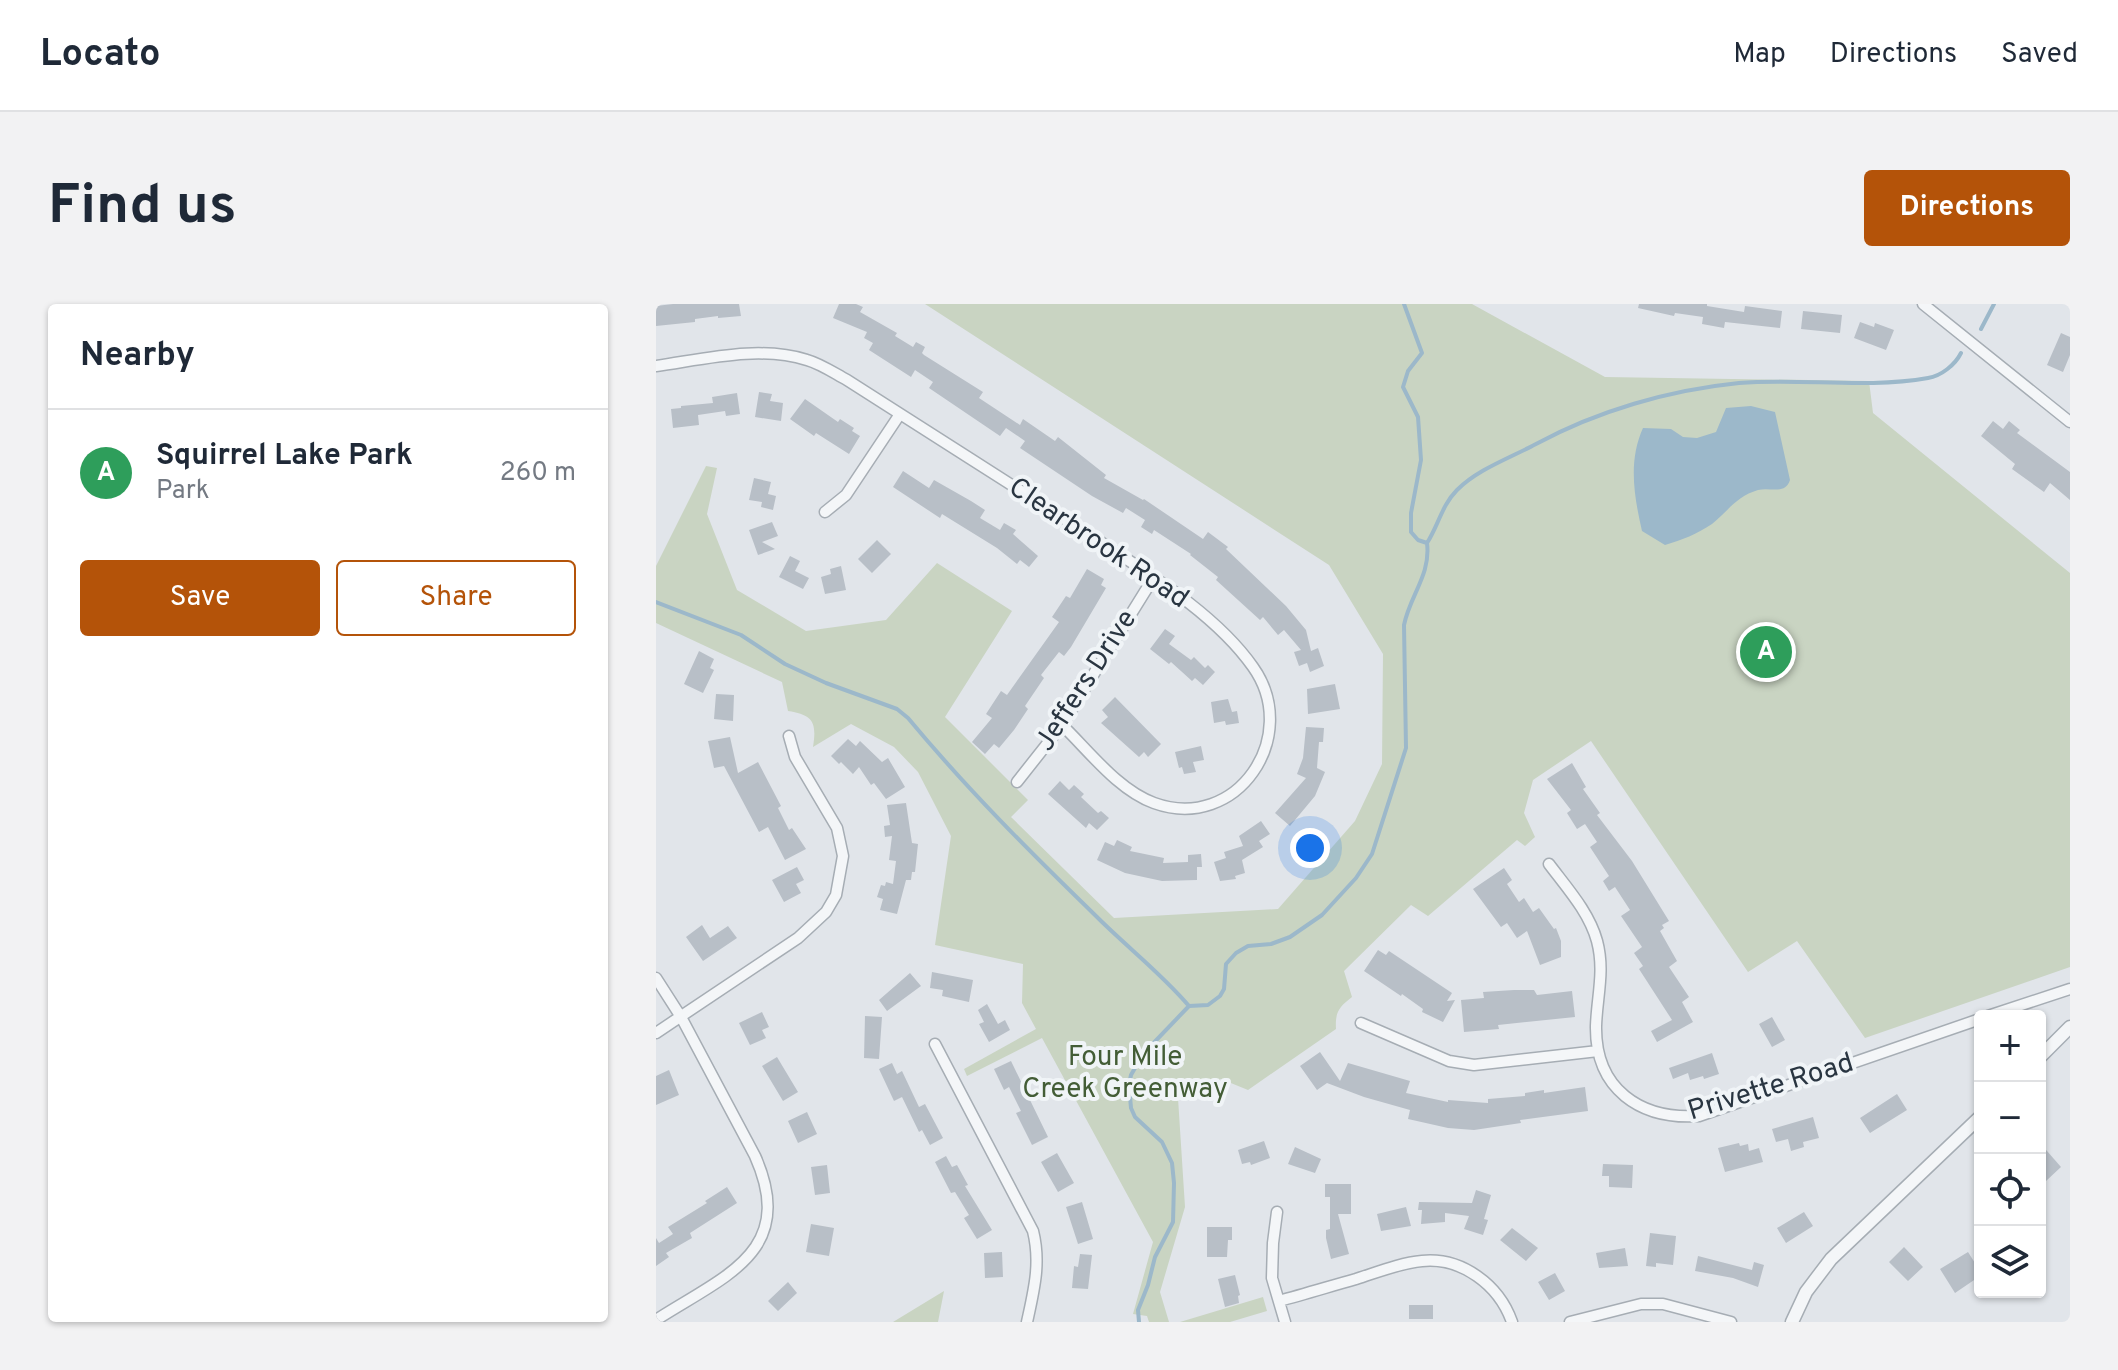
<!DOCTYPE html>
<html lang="en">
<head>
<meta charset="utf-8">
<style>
	:root { --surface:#fff; --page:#f2f2f3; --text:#1f2937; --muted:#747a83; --line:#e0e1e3; --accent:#b45309 }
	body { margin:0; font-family:Overpass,sans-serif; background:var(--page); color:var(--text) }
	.controls { position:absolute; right:24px; bottom:24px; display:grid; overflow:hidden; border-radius:8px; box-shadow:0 2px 6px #0004 }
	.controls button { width:72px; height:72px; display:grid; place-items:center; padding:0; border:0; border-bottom:2px solid var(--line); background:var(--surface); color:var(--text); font:40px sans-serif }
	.you { position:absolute; left:654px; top:544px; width:28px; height:28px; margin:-20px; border:6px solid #fff; border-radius:50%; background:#1a73e8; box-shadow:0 0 0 12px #1a73e833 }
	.badge { display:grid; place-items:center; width:52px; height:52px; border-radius:50%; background:var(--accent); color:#fff; font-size:26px; font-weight:700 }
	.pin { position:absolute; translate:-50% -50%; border:4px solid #fff; box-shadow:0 2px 8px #0006 }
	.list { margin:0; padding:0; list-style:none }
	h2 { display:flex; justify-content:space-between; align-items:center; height:104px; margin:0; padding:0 32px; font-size:34px }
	h2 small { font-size:26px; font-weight:400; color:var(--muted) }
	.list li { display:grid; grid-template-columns:52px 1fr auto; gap:24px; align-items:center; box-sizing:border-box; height:128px; padding:0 32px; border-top:2px solid var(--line) }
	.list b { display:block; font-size:30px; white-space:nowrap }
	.list p { margin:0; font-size:26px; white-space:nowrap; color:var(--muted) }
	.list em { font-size:26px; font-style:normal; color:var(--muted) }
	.actions { display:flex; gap:16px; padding:24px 32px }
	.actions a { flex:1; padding:18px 0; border:2px solid var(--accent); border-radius:8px; text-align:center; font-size:28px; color:var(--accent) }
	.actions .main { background:var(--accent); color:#fff }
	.icon { flex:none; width:44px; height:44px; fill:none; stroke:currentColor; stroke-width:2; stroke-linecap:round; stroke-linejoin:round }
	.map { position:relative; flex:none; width:1414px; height:1018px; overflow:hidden; border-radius:8px }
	header { display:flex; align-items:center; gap:48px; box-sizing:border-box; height:112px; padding:0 40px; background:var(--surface); border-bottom:2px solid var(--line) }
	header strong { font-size:38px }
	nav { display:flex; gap:44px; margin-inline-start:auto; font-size:28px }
	.intro { display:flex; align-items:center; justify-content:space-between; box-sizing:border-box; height:192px; padding:0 48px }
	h1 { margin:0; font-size:56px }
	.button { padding:20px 36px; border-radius:8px; background:var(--accent); color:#fff; font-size:28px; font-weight:700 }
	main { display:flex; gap:48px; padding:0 48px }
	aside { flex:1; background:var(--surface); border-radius:8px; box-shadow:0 2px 6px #0004 }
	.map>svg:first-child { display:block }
	.green { fill:#c9d4c2 }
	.water { fill:#9cb8ca }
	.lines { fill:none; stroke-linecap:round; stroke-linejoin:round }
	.stream { stroke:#9cb8ca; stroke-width:4 }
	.building { fill:#b8bfc7 }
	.minor-casing { stroke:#a6adb4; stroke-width:13 }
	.tertiary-casing { stroke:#a6adb4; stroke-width:15 }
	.minor { stroke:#f4f6f8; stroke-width:10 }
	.tertiary { stroke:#f4f6f8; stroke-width:12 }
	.labels { text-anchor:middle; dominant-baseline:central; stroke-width:8; stroke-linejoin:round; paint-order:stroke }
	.street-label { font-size:28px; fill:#293541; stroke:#f0f4f7 }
	.park-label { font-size:28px; fill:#435d36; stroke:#f0f4f7 }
</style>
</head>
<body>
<header>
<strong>Locato</strong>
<nav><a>Map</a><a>Directions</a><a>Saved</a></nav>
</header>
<div class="intro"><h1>Find us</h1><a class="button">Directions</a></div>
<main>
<aside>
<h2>Nearby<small></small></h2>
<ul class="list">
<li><span class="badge" style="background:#2e9e5b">A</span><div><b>Squirrel Lake Park</b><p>Park</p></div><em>260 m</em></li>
</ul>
<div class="actions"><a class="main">Save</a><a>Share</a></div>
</aside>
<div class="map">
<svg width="1414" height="1018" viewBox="0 0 1414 1018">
	<rect width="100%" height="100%" fill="#e1e5ea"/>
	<!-- green -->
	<path class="green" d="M269 0H816L949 73 1213 77 1217 109 1414 269V663L1209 734 1141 637 1092 668 935 437 877 476 868 509 879 533 869 542 861 536 772 612 755 601 688 667 696 693C683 703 679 708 680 725L592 786 565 775 522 794 529 903 504 988 513 1018H493L491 1012 477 1010 497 938 386 734 311 772 308 765 380 725 366 699 367 660 279 641 295 532 262 468 238 443 195 420 157 443C161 418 157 411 132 407L126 378 0 319V262L50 162 61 164 51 210 81 286 150 327 230 316 281 259 356 307 289 413 372 496 355 513 458 614 622 605 699 517 726 460 727 350 673 261Z
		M288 987 282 1018H237Z
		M607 993 611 1007 574 1018H524Z"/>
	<!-- water -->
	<path class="water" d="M1095 102 1119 108 1134 176C1129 191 1115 183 1102 186 1081 192 1072 207 1056 220 1041 230 1026 236 1009 241L986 227C978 192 972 157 987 124L1015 125 1027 133 1041 134 1060 128 1070 104Z"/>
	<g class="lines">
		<!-- stream -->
		<path class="stream" d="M748 0 766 49 752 67 747 83 762 113 765 156 755 209V228L762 236 771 239
			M1325 25 1338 0
			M771 239C782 222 786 201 801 186 822 165 854 154 880 140 941 107 1013 86 1083 79 1146 74 1209 85 1272 74 1285 72 1299 61 1305 49
			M0 298 85 331 129 360 170 379 241 405 252 414C311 485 375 549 441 613 471 643 506 670 533 702
			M483 1018 482 1006 492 981 499 953 517 918 518 879 516 859 506 838 479 813 475 804 473 781 475 771 487 750 533 702 552 701 564 692 568 685 570 660 580 649 592 642 615 640 634 633 666 611 700 574 716 550 750 444 748 321C754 291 775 271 771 239"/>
	</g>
	<!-- building -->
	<path class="building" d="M17 0H83L85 12 62 14V12L39 15V18L0 22V2Z
		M183 0H200L207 3 204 8 241 29 239 32 257 43 260 38 269 43 266 49 268 51 327 88 323 94 364 121 367 115 399 137 402 133 450 171 448 174 487 196 488 195 547 235 552 228 572 243 570 245 630 302 650 326 655 347 662 344 668 362 654 368 651 359 643 362 638 348 645 346 628 326 622 331 607 313 604 316 560 276 562 273 534 251 535 250 498 226 496 230 485 223 489 216 470 204 467 209 436 192 364 144 369 137 350 124 344 132 273 84 277 78 259 66 255 73 213 46 217 39 208 34 211 28 177 14Z
		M983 0H1051V2L1088 8 1089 2 1126 7 1124 24 1069 18 1068 24 1046 20 1047 13 1019 9 1018 12 982 4Z
		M1147 7 1186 11 1184 29 1145 25Z
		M1204 18 1218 23 1219 19 1238 26 1230 46 1198 34Z
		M1405 29 1414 33V51L1407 68 1391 61Z
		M103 88 116 90 114 97 127 99 125 117 99 113Z
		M81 89 84 110 70 112 69 107 42 111 43 121 17 124 15 105 25 104V102L57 99 56 93Z
		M149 95 182 118 184 115 198 124 196 127 204 132 193 150 160 129 158 132 134 115Z
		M1337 117 1347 125 1353 117 1364 126 1361 129 1414 168V196L1394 179 1388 188 1356 165 1359 160 1325 132Z
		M247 167 273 184 278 176 315 197 329 206 324 214 344 226 348 219 360 226 357 230 382 252 373 263 364 256 361 260 341 244 286 210 284 214 237 183Z
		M98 174 115 178 112 190 120 192 117 206 105 203 106 198 93 196Z
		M116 218 122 232 106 238 119 245 102 251 93 226Z
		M221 236 235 250 216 269 202 255Z
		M134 252 144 257 139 267 153 274 147 285 123 273Z
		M185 262 190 286 169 290 165 273 175 270 174 265Z
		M431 265 448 275 445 281 450 284 415 343 408 352 403 348 385 371 388 374 369 402 372 405 358 426 343 444 338 440 329 450 316 438 336 414 330 410 345 387 351 391 403 318 396 313 410 292 414 294Z
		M509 325 519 332 513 340 535 356 538 353 549 364 552 361 559 368 547 381 539 374 536 377 515 358 513 360 494 345Z
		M43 347 58 355 54 364 58 366 47 389 28 380Z
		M679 380 684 405 652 410 651 385Z
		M60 390 78 391 77 417 58 415Z
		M459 393 505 440 492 453 488 448 483 453 445 419 452 413 446 406Z
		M572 395 576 408 581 407 583 419 570 421 569 417 558 419 555 398Z
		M650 423 668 424 667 438H663L661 464 669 468 659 492 634 522 619 509 650 474 641 470 647 454Z
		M74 433 82 469 102 458 125 502 122 504 133 526 136 524 150 545 129 556 112 523 103 528 68 462 58 464 52 437Z
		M192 435 200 442 204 437 226 458 232 454 249 483 230 495 218 479 215 481 203 463 197 470 185 458 183 460 175 452Z
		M545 442 548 456 537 458 540 468 528 470 526 463 523 464 519 448Z
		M916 459 930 483 927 485 944 509 941 511 976 557 1013 617 1006 621 1008 624 1004 627 1021 657 1013 663 1033 693 1026 698 1037 718 1001 738 995 727 1016 716 983 665 987 662 978 649 986 643 965 612 974 606 959 583 953 587 947 577 953 572 934 543 941 538 929 520 921 525 911 509 915 506 891 475Z
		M404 477 413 486 418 481 428 490 425 493 442 509 445 507 453 514 441 526 433 519 430 524 392 490Z
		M250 499 256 539 262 540 259 568H256L255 576H250L241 610 224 606 227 595 221 593 225 581 229 582 230 578 237 580 240 557 233 556 236 532 229 533 228 522 234 521 231 501Z
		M605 517 614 530 603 537 607 543 586 556 589 569 579 572 580 575 564 577 558 558 570 554 568 548 587 542 583 532Z
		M461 536 476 543 474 547 508 554 507 559 532 558V551L545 550 546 563H541V576L506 577 469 569 441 556 449 538 458 542Z
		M141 563 148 576 140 580 145 589 128 598 116 576Z
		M848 564 856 576 851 580 863 598 868 594 877 608 883 604 898 625 900 624 905 637V653L884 661 871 627 861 634 851 619 845 623 817 585Z
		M46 621 54 634 72 622 81 634 47 657 30 633Z
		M722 646 730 651 733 647 796 689 791 697 799 696 787 718 766 708 767 705 746 690 745 692 708 667Z
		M276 668 317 676 313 698 286 692 287 686 274 684Z
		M254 669 265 682 231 707 223 696Z
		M858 686H878L881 691 916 687 919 713 842 721 843 725 808 728 805 696 828 694 827 688Z
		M331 700 342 720 349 716 354 726 333 738 323 720 328 718 322 706Z
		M106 708 113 723 106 726 110 734 94 741 83 719Z
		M209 712 226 713 223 755 208 754Z
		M1116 713 1129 736 1116 743 1103 720Z
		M664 748 684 777 692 759 754 777 750 789 792 798V796L832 799V795L869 792V789L888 786V789L929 783 932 807 864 816 865 819 818 826 792 824 752 815 754 806 708 793 671 779 661 786 644 762Z
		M1056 749 1063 770 1048 775 1047 772 1034 776 1032 769 1017 775 1013 764Z
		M121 753 142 788 127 797 106 762Z
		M355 757 392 833 376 841 360 809 365 807 353 783 348 786 338 765Z
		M236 759 241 770 246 767 263 803 269 800 287 834 274 841 266 826 263 828 246 793 238 797 223 765Z
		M13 766 23 791 0 801V772Z
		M1241 790 1251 806 1214 829 1204 814Z
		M151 808 161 830 142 839 132 817Z
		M1157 813 1163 834 1147 838 1148 843 1135 847 1132 835 1120 838 1116 825Z
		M608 837 614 854 595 861 594 858 586 860 582 846Z
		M1083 839 1084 842 1092 840 1093 847 1103 844 1107 858 1069 868 1062 844Z
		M1384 839 1405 863 1390 877 1384 870Z
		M639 843 665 855 659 869 632 860Z
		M401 849 418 879 402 888 385 858Z
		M290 852 296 863 301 861 312 881 309 882 336 926 321 935 308 914 313 911 299 888 295 889 279 858Z
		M947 860 977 861 976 884 953 883V872H946Z
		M171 861 174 889 159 891 155 863Z
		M669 880H695V910H682L693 950 675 955 670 934V926L674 925V893H669Z
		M71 883 81 899 34 929 36 934 10 949 13 953 0 962V934L3 939 17 930 12 923 51 899 49 897Z
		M820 886 835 891 828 915 832 916 827 931 808 925 813 912 789 909V918L765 920 766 906H762L763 898 816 899Z
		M426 898 437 935 422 940 410 903Z
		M750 903 755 922 725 927 721 910Z
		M1148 908 1157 922 1130 939 1121 924Z
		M155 920 178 924 173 952 150 948Z
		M551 923H576V936H572L571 953H551Z
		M856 924 882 944 870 957 844 936Z
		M994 929 1020 932 1017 961 1000 959V963L990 962Z
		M1248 943 1267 963 1252 977 1233 958Z
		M969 944 972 962 943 964 940 949Z
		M346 948 347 973 329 974 328 949Z
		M1312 948 1324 967V972L1299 989 1284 965Z
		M424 950 436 951 432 985 416 984 418 962 422 963Z
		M1042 952 1096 966 1098 958 1108 961 1102 983 1077 974 1039 967Z
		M899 969 909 987 893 996 882 978Z
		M579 971 584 991 582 992 583 999 569 1003 562 975Z
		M132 978 141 989 122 1007 112 997Z
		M753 1001H777V1015H753Z"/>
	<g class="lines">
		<defs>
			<path id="minor" d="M1267 0 1414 118
				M0 62C49 55 103 41 151 56 165 60 178 69 191 76 273 129 355 180 437 233 490 268 560 310 597 363 646 432 581 529 498 499 462 486 433 447 406 421
				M169 208 190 191 244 110
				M361 478 406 421 498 273
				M893 560C911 584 933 608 941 637 949 667 941 692 940 722 939 785 984 816 1043 812L1324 715
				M0 674 25 713 99 852C142 948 68 972 0 1016
				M1332 712 1414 685
				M705 719 793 757 818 761 942 747
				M0 729 142 634 170 608 180 591 187 552 181 524 139 453 133 432
				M279 740 377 927C385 959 378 986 371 1018
				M621 908 617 939 616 974 629 1018
				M623 997C649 990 675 982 700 975 722 968 744 959 766 957 806 953 843 981 856 1018
				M914 1018 985 1000H1007L1075 1018"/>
			<path id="tertiary" d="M1384 753 1414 723
				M1136 1018 1150 988 1175 955 1324 813"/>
		</defs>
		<!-- minor casing -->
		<use href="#minor" class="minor-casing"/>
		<!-- tertiary casing -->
		<use href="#tertiary" class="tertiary-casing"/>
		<!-- minor -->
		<use href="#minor" class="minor"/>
		<!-- tertiary -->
		<use href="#tertiary" class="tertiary"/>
	</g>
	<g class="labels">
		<!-- street labels -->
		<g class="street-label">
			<text transform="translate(442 240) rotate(34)">Clearbrook Road</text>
			<text transform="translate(431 377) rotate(-57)">Jeffers Drive</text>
			<text transform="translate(1115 784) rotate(-17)">Privette Road</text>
		</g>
		<!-- park labels -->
		<g class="park-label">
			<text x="469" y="754">Four Mile<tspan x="469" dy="32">Creek Greenway</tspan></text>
		</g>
	</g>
</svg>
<div class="controls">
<button>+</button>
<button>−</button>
<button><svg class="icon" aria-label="locate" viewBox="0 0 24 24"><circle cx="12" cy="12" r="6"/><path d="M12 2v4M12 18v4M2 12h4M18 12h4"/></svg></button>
<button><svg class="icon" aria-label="layers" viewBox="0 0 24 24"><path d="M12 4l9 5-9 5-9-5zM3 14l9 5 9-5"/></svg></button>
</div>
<div class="you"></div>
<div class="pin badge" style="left:1110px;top:348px;background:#2e9e5b">A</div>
</div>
</main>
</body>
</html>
